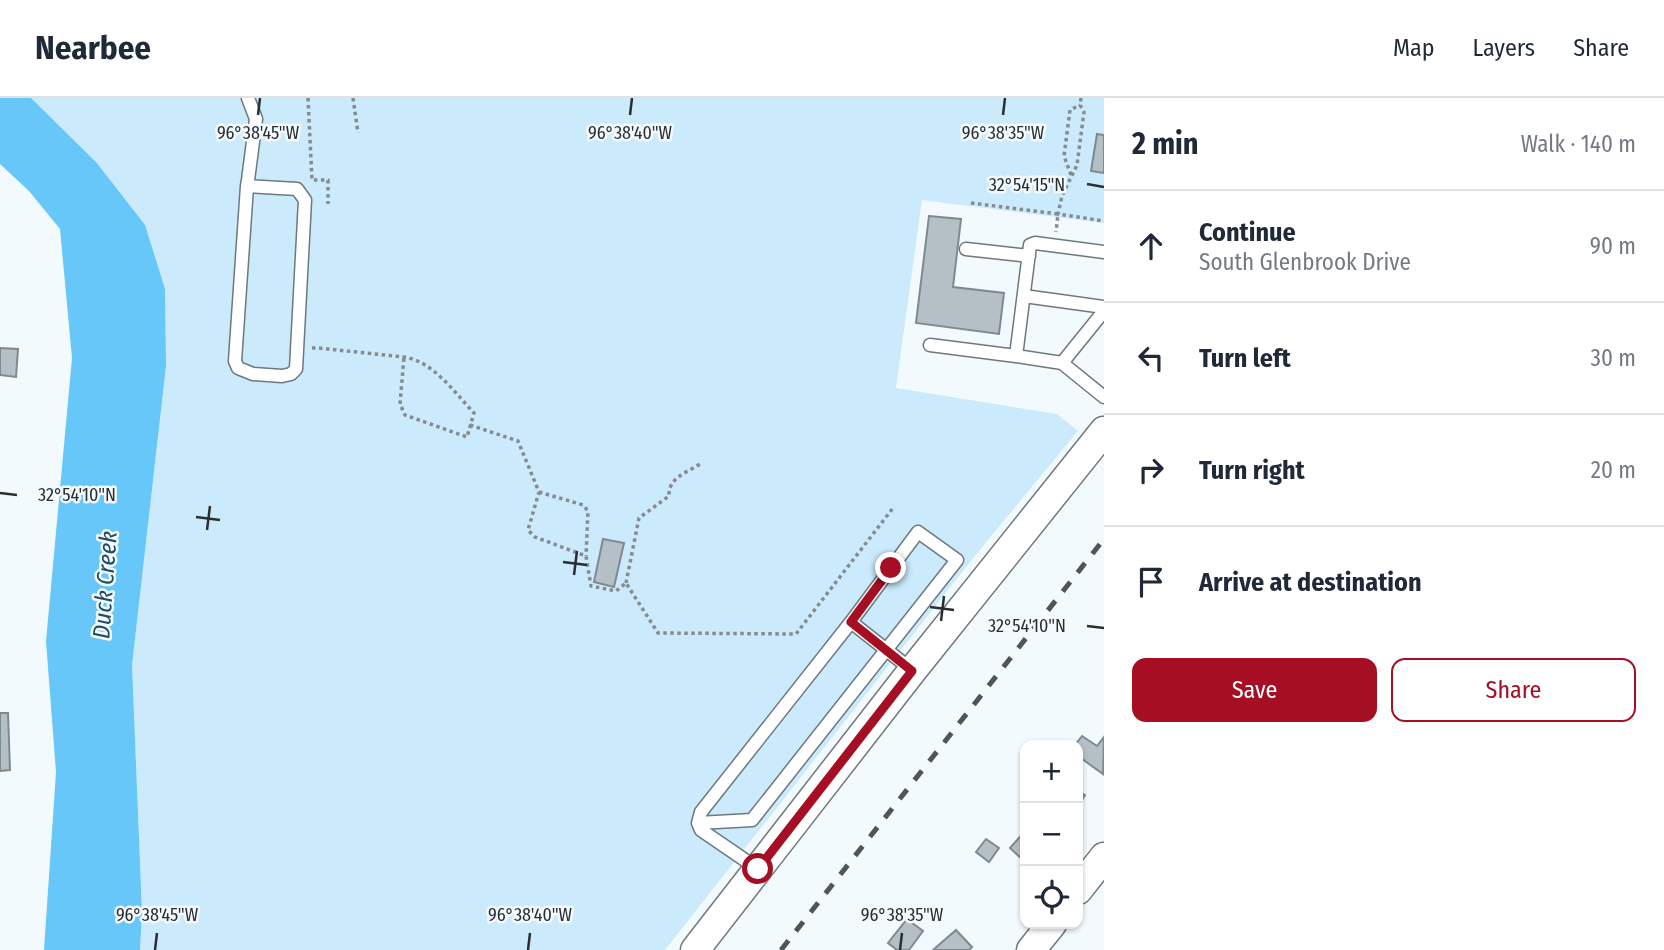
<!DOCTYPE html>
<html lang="en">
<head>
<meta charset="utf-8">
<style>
	:root { --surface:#fff; --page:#f6f6f7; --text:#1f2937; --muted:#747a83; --line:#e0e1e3; --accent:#a60e24 }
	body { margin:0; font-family:"Fira Sans Condensed",sans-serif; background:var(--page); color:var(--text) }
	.controls { position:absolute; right:21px; bottom:21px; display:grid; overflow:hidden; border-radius:14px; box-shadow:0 2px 5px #0004 }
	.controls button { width:63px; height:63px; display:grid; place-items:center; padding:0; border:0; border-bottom:2px solid var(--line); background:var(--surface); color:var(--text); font:35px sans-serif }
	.stop { position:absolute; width:21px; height:21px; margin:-16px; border:5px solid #a60e24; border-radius:50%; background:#fff }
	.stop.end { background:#a60e24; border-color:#fff; box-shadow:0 2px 7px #0008 }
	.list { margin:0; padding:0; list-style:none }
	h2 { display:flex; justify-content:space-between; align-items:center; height:91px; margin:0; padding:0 28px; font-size:30px }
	h2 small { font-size:23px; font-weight:400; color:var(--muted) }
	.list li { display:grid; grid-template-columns:46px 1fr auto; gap:21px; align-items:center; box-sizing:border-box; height:112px; padding:0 28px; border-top:2px solid var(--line) }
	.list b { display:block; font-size:26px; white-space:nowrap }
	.list p { margin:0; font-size:23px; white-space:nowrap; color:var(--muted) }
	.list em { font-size:23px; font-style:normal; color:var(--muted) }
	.actions { display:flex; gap:14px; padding:21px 28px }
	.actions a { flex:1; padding:16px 0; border:2px solid var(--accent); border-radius:14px; text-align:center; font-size:24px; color:var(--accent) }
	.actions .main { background:var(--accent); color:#fff }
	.icon { flex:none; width:38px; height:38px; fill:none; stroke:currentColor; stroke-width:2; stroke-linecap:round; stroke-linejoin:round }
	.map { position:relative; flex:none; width:1104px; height:852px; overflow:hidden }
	header { display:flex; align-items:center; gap:42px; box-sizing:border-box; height:98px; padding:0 35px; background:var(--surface); border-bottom:2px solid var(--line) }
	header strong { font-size:33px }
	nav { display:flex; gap:38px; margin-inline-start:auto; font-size:24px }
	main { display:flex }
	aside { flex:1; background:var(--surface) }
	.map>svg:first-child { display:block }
	.green { fill:#cbebfd }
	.water { fill:#66c7f8 }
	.building { fill:#b5c0c6; stroke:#7f8a8f; stroke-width:2 }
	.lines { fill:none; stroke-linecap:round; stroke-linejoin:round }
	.service-casing { stroke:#6e787e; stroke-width:15 }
	.tertiary-casing { stroke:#6e787e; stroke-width:31 }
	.path { stroke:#868b8e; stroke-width:3.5; stroke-dasharray:3.5 3.5; stroke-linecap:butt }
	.service { stroke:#fff; stroke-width:12 }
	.tertiary { stroke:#fff; stroke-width:28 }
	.rail { stroke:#505557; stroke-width:5; stroke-dasharray:12 12; stroke-linecap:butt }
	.route { stroke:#a60e24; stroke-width:9 }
	.ticks { fill:none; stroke:#2a2e30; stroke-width:2.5 }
	.labels { text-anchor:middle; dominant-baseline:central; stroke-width:5; stroke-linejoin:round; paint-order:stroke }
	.water-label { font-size:24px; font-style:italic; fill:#234c61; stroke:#f3fafe }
	.ticks-label { font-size:18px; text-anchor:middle; fill:#2a2e30; stroke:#f3fafe; stroke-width:5; stroke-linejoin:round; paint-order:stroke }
</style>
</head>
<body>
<header>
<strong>Nearbee</strong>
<nav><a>Map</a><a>Layers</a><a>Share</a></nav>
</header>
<main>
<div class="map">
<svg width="1104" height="852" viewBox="0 0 1104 852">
	<rect width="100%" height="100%" fill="#f3fafe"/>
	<!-- green -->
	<path class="green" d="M31 0H1104V125L922 102 896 290 1057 316 1078 333 974 459 665 852H140L142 814 132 567 166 268 165 191 96 64Z"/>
	<!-- water -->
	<path class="water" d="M0 0H31L96 64 145 127 165 191 166 268 132 567 142 814 140 852H44L56 674 46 543 72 260 60 131 29 93 0 66Z"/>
	<!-- building -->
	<path class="building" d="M1097 36 1104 37V75L1091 73Z
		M929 118 961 121 953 189 1004 195 999 236 916 225Z
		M0 250 18 251 16 279 0 277Z
		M603 441 624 445 614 489 594 484Z
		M0 615H8L10 672 0 673Z
		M1082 638 1097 648 1104 639 1103 676 1078 658V647H1075Z
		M1078 693 1085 697 1078 708Z
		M1025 733V764L1010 750Z
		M986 741 999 750 989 764 976 754Z
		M907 821 923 833 909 852H897L888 845Z
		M956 832 972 849 969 852H933Z"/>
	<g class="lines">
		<defs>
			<path id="service" d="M247 88 297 91 305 102 296 271 291 276 282 278 253 276 238 270 235 263 247 88 248 82 256 21 248 0
				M966 151 1029 158
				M1104 154 1035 145 1030 147 1016 258 1062 265 1104 299
				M1024 198 1104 209
				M930 247 1016 258
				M1062 265 1104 213
				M698 725 752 722 957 462 918 434 851 524
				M758 771 701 732 698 725 701 714 851 524 912 572"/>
			<path id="tertiary" d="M1078 792 1104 759
				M695 852 912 573 1104 333
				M1031 852 1052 826"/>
		</defs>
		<!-- service casing -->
		<use href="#service" class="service-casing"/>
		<!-- tertiary casing -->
		<use href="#tertiary" class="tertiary-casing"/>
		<!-- path -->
		<path class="path" d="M308 0 312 82H328V106
			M353 0 358 35
			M1081 0 1080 7 1084 14 1077 67 1062 98 1058 116 1104 123
			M1071 77 1064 58 1070 12 1080 7
			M971 105 1058 116 1056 134
			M312 250H318L404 259C433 263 455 295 474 315L467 339 405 317 400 306 404 259
			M470 327 518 343 539 394 528 432 535 439 586 458 591 488 616 493 626 485 658 535 796 536 893 410
			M539 394 583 407 588 413 586 458
			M626 485 639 420 669 398C668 380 686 375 700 366"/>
		<!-- service -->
		<use href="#service" class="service"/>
		<!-- tertiary -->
		<use href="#tertiary" class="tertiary"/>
		<!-- rail -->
		<path class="rail" d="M781 852 1104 441"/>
	</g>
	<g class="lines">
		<!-- route -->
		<path class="route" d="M758 771 912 573 851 524 891 470"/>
	</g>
	<!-- ticks -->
	<path class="ticks" d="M258 17 260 0M630 17 632 0M1003 17 1005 0M1087 86 1104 89M0 395 17 397M196 419 220 422M207 432 210 408M563 464 587 467M574 477 577 453M930 509 954 512M941 523 944 498M1087 528 1104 530M155 852 157 835M528 852 530 835M900 852 902 835"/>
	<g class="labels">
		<!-- water labels -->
		<g class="water-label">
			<text transform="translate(105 487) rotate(-86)">Duck Creek</text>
		</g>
	</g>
	<g class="ticks-label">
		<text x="258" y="41">96°38'45"W</text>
		<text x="630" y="41">96°38'40"W</text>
		<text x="1003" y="41">96°38'35"W</text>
		<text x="1027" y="93">32°54'15"N</text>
		<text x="77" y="403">32°54'10"N</text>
		<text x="1027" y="534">32°54'10"N</text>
		<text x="157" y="823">96°38'45"W</text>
		<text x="530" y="823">96°38'40"W</text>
		<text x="902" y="823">96°38'35"W</text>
	</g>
</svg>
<div class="controls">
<button>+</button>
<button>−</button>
<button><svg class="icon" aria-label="locate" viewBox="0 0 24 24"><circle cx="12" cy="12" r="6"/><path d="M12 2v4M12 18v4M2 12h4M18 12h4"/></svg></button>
</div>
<div class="stop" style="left:758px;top:771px"></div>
<div class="stop end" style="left:891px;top:470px"></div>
</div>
<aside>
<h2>2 min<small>Walk · 140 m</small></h2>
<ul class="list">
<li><svg class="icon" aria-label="ahead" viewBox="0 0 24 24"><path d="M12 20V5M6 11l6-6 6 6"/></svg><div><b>Continue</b><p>South Glenbrook Drive</p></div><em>90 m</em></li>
<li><svg class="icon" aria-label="left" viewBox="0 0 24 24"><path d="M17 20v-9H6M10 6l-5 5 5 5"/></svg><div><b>Turn left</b></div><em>30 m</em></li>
<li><svg class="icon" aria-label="right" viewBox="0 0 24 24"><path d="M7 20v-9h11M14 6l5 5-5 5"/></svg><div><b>Turn right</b></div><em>20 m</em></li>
<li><svg class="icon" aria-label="arrive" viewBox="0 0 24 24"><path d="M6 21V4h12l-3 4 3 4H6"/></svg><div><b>Arrive at destination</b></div></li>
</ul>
<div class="actions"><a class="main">Save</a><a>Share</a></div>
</aside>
</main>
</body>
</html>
